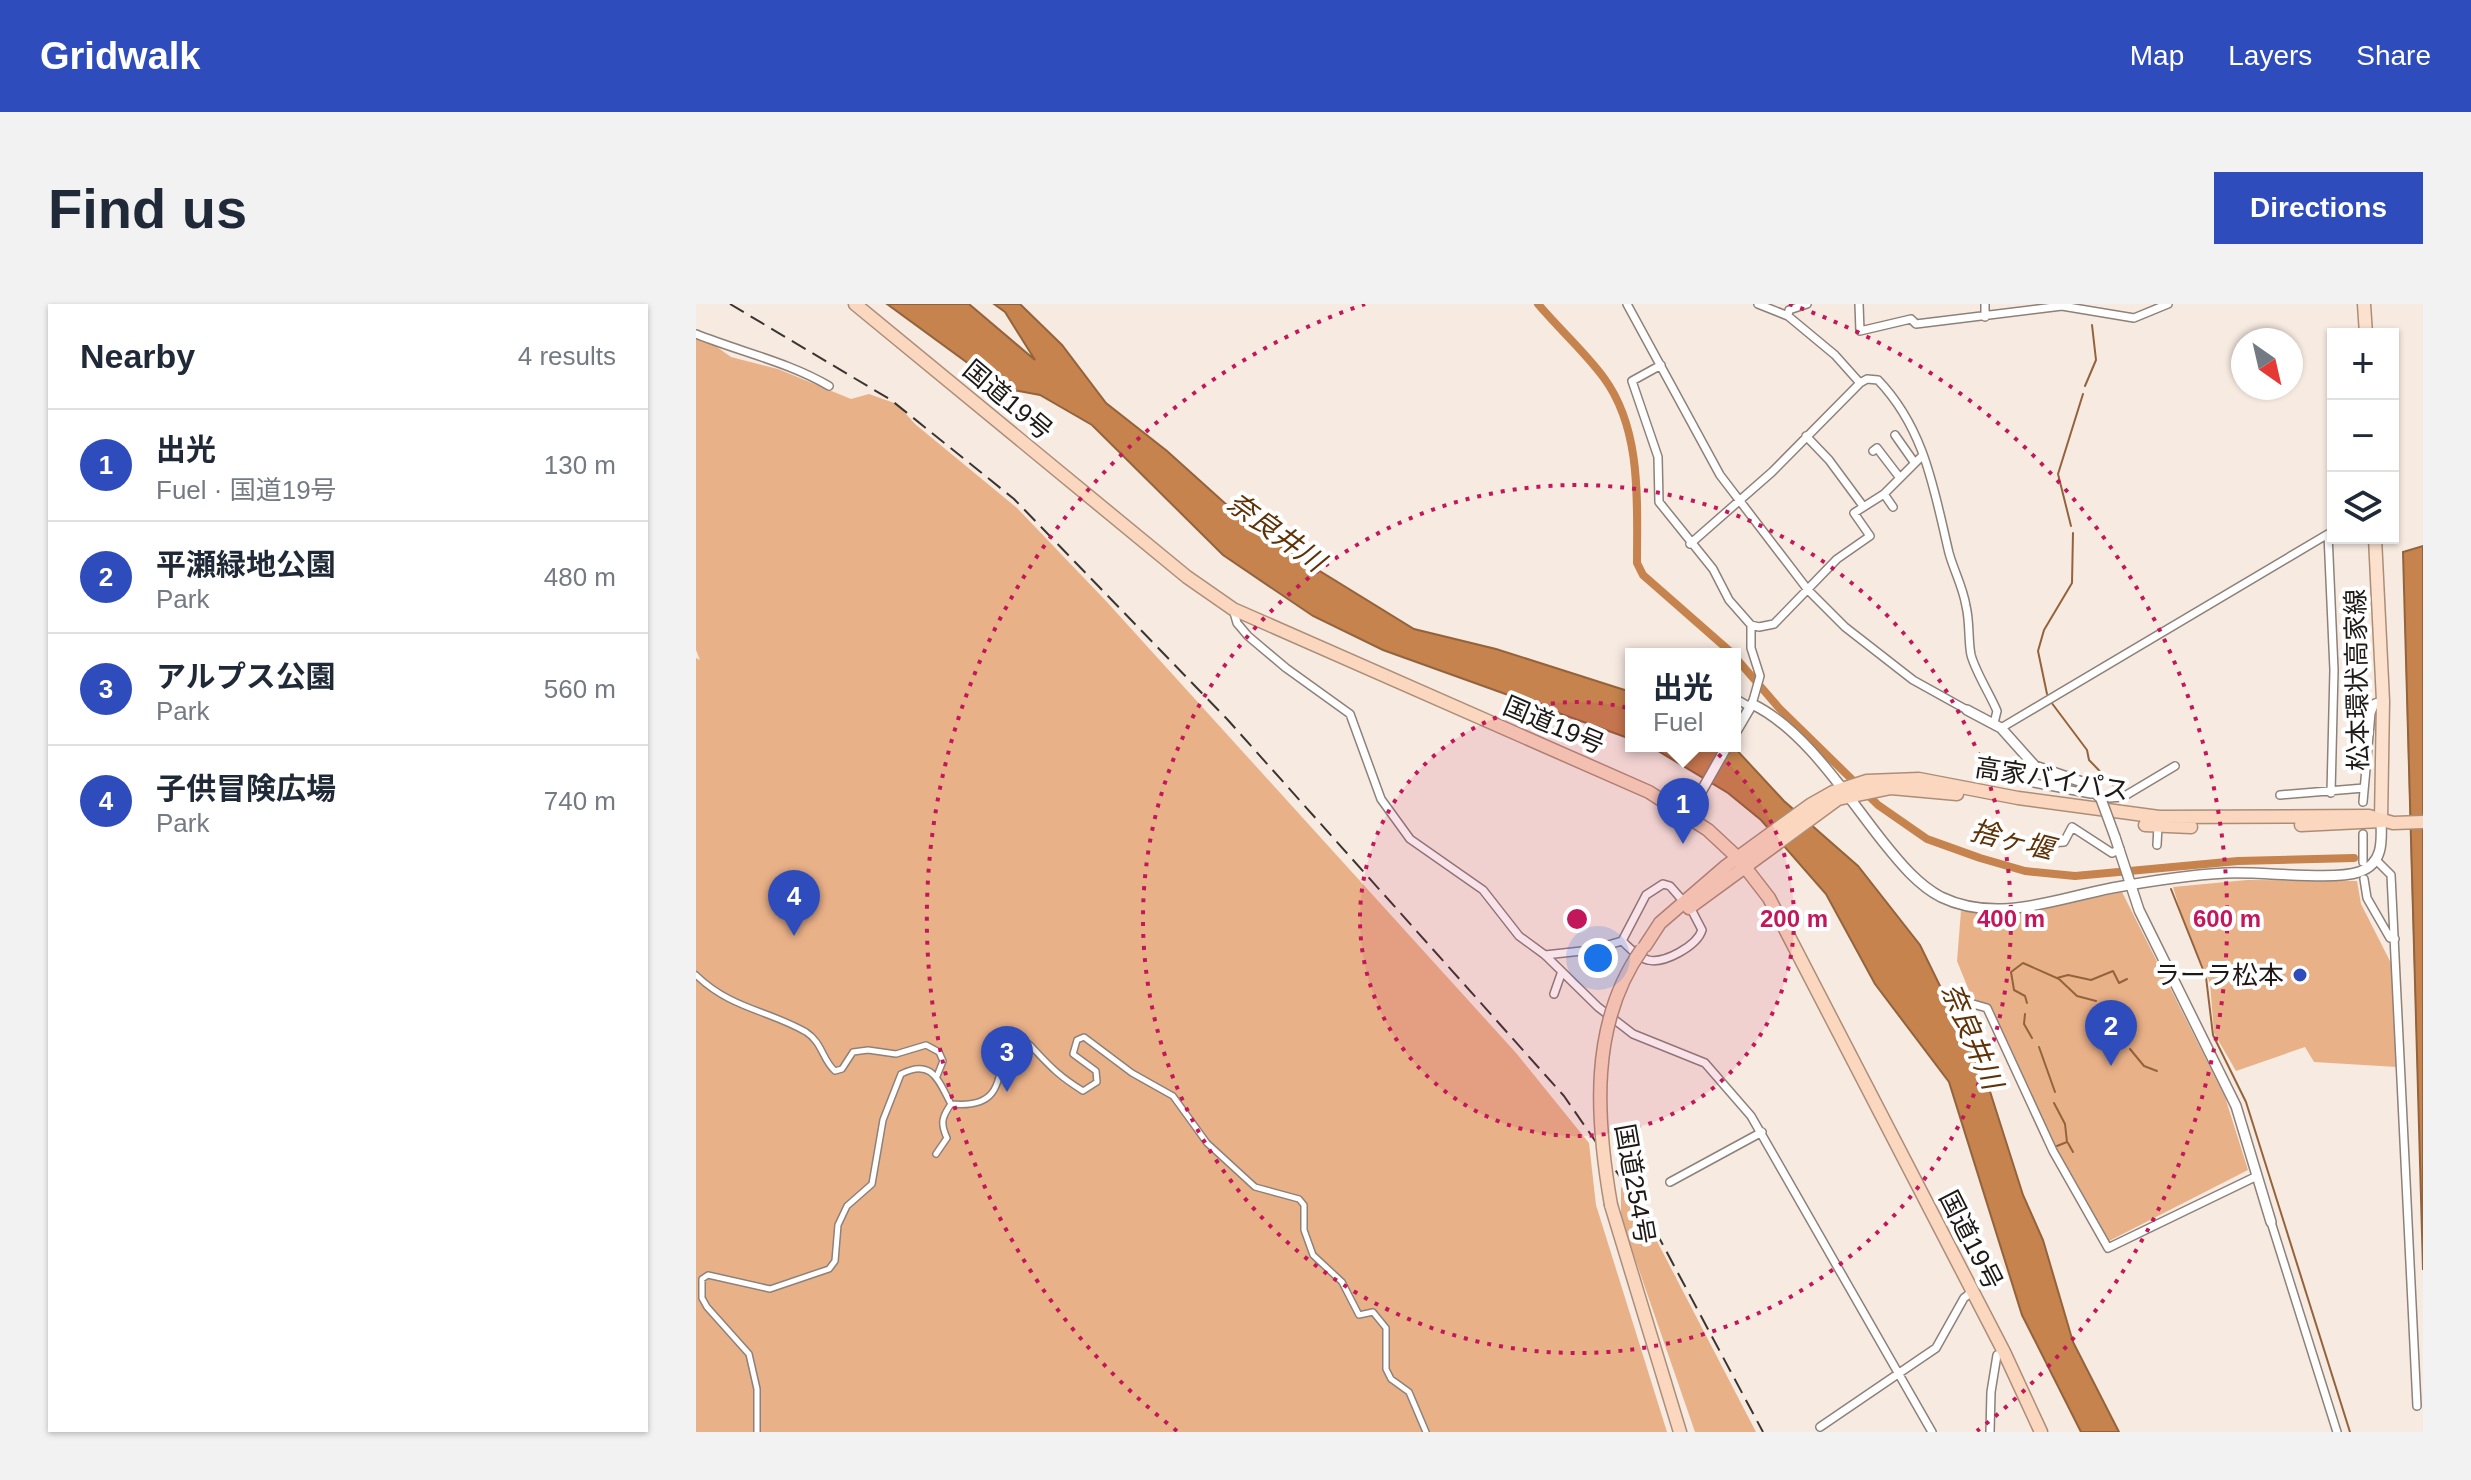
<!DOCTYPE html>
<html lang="en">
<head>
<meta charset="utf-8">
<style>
	:root { --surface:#fff; --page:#f2f2f3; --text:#1f2937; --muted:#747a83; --line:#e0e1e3; --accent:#2f4cbc }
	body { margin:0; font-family:Helvetica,"Noto Sans JP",sans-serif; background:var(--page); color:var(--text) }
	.controls { position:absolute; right:24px; top:24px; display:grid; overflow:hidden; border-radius:0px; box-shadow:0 2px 6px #0004 }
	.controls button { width:72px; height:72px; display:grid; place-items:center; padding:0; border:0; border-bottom:2px solid var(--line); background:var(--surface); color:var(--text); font:40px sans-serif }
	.compass { position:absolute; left:1535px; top:24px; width:72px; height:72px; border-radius:50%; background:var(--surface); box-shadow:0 2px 6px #0004; rotate:146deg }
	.you { position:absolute; left:902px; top:654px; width:28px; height:28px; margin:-20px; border:6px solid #fff; border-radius:50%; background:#1a73e8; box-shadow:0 0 0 12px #1a73e833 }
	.badge { display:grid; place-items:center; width:52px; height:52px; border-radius:50%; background:var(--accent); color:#fff; font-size:26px; font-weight:700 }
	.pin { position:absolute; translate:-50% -66px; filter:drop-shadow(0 2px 4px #0008) }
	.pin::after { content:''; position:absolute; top:42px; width:28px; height:24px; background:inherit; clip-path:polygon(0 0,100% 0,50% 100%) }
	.popup { position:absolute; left:929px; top:344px; width:116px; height:104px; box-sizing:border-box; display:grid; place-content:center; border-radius:0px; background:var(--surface); filter:drop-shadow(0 2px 6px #0005); font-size:26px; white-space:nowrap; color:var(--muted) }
	.popup b { font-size:30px; color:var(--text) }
	.popup::after { content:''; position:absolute; left:50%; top:100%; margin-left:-16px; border:16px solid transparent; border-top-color:var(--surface) }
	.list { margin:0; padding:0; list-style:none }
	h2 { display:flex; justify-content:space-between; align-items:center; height:104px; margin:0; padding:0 32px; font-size:34px }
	h2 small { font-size:26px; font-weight:400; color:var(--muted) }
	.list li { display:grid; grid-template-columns:52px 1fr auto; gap:24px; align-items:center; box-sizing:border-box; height:112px; padding:0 32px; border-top:2px solid var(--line) }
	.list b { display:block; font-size:30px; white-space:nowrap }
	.list p { margin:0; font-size:26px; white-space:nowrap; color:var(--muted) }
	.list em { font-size:26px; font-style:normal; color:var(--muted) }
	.icon { flex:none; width:44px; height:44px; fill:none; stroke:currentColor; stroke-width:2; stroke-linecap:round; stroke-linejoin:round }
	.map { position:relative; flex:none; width:1727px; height:1128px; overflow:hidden; border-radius:0px }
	header { display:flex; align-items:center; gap:48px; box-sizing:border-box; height:112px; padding:0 40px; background:var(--accent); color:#fff }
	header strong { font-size:38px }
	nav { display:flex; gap:44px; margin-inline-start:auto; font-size:28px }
	.intro { display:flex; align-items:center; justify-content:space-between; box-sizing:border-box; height:192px; padding:0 48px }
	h1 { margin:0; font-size:56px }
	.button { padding:20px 36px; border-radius:0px; background:var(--accent); color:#fff; font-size:28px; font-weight:700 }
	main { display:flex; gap:48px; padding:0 48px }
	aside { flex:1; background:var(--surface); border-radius:0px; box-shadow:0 2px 6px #0004 }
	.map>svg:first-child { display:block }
	.green { fill:#e9b188 }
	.water { fill:#c6834d; stroke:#94633c; stroke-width:2 }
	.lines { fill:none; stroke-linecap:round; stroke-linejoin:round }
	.stream { stroke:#94633c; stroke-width:2 }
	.canal { stroke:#c6834d; stroke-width:8 }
	.pedestrian-casing { stroke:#8d8179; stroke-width:8 }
	.minor-casing { stroke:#8d8179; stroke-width:10 }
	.tertiary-casing { stroke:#8d8179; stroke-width:12 }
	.primary-casing { stroke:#ac8e78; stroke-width:15 }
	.trunk-casing { stroke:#ac8e78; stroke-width:15 }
	.pedestrian { stroke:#fff; stroke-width:5 }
	.minor { stroke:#fff; stroke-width:7 }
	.tertiary { stroke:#fff; stroke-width:9 }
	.primary { stroke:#fbe1ce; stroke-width:12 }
	.trunk { stroke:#fad7be; stroke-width:12 }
	.rail { stroke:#3b3531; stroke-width:2; stroke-dasharray:16 8; stroke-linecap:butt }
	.tertiary-bridge-casing { stroke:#8d8179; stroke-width:12; stroke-linecap:butt }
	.trunk-bridge-casing { stroke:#ac8e78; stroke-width:15; stroke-linecap:butt }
	.tertiary-bridge { stroke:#fff; stroke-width:9 }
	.trunk-bridge { stroke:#fad7be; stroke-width:12 }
	.ring { fill:none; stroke:#c2185b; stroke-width:4; stroke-dasharray:4 8 }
	.poi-dot { fill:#2f4cbc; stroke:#fff; stroke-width:3 }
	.labels { text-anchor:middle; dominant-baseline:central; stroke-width:8; stroke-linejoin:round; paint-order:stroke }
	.street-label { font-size:26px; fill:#1e1916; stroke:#fff }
	.poi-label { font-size:26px; fill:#1e1916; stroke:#fff; text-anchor:end }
	.water-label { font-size:28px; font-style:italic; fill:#5f3207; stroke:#fff }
	.centre { fill:#c2185b; stroke:#fff; stroke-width:4 }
	.ring-label { font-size:24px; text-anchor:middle; font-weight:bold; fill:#c2185b; stroke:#fff; stroke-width:8; stroke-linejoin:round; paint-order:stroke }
</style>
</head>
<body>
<header>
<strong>Gridwalk</strong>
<nav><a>Map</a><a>Layers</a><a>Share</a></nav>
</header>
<div class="intro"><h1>Find us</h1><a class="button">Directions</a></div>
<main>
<aside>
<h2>Nearby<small>4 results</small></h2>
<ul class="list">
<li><span class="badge">1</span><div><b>出光</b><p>Fuel · 国道19号</p></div><em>130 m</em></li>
<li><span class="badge">2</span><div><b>平瀬緑地公園</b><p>Park</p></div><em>480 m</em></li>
<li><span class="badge">3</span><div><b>アルプス公園</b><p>Park</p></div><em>560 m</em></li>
<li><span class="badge">4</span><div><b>子供冒険広場</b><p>Park</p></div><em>740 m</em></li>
</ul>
</aside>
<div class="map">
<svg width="1727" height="1128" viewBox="0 0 1727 1128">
	<rect width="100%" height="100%" fill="#f7eae1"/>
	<!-- green -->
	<path class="green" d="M0 28 35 53 82 65 155 95 173 90 201 100 219 120 321 204 410 297 821 750 893 839 900 901 971 1128H0V354L4 356 0 346Z
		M1551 576 1661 577 1665 600 1697 663 1701 763 1618 758 1609 743 1540 767 1518 729 1514 679 1489 622 1477 583Z
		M1426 588 1529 793 1552 866 1411 938 1362 853 1306 737 1298 709 1276 694 1261 657 1265 607 1308 612Z
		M925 883 936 889 1060 1128H999L925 914Z"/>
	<!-- water -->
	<path class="water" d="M191 0H273L339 56 309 8 298 0H324L366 41 410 99 471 147 562 229 718 325 800 345 935 388V435L687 346 617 312 527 251 396 121 344 91 306 84Z
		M1727 242V966C1720 727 1712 488 1707 248Z
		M954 442H1037L1088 497 1162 562 1224 641 1291 778 1327 891 1347 936 1377 1038 1423 1128H1385L1326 1011 1253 778 1179 680 1130 590 1065 516 1032 489Z"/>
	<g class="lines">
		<!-- stream -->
		<path class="stream" d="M1389 82 1400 56 1396 21
			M1375 222 1362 170 1387 90
			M1351 390 1342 347 1348 326 1376 279 1377 229
			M1355 398 1391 446 1393 456 1423 487
			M1475 585 1510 673 1517 731 1550 798 1654 1128
			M1361 674 1372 671 1395 676 1417 667 1423 679 1431 675
			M1331 699 1329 692 1318 686 1315 668 1327 659 1363 675 1381 692 1400 697
			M1329 710 1328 720 1336 734
			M1404 710 1424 743
			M1343 743 1359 788
			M1434 745 1448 762 1461 767
			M1358 799 1369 820 1371 838 1361 842
			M1372 839 1377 848"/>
		<!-- canal -->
		<path class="canal" d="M842 0C863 25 889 48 908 74 946 126 941 198 941 259L947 271 1037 350
			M1039 353 1083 404 1182 501 1231 535 1284 554 1329 567 1379 572 1542 557 1658 554"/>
		<defs>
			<path id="pedestrian" d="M0 671C35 705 72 706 110 728 126 738 127 757 139 767L146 765 157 748 172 746 200 750 230 741 243 748 247 757 241 772
				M240 850 251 834C244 819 246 813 255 800
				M61 1128V1085L53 1050 11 1003 6 994V975L12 971 74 985 133 965 139 957 142 921 151 902 176 880 187 816 205 770C236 754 242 776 255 800 298 804 303 785 307 748L323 738 333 740C353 761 361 771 387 787L401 778 400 767 377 750 381 736 388 733 436 769 477 792 511 839 559 883 603 895 608 901V926L617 951 646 978 663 1011 677 1008 690 1024V1065L695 1075 713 1088 730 1128"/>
			<path id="minor" d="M931 0 1024 171 1112 286 1149 323 1217 376 1271 406
				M1062 0 1092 12 1139 51 1164 79
				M1163 0 1164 27 1215 15 1220 20 1366 2 1438 14 1472 0
				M1289 0V13
				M1092 12 1093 6 1111 0
				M0 30C45 48 92 58 133 82
				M965 61 936 77 962 153 963 198 1017 265 1033 296 1055 321 1063 323 1078 320 1141 255 1174 232 1158 209 1188 190 1226 152
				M1199 131 1218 158
				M1110 132 1133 156 1167 202
				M1177 147 1181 144 1204 174
				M1188 190 1197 203
				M994 240 1076 168 1164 79 1171 75 1182 76C1229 125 1238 186 1253 249 1258 267 1267 283 1270 302 1274 318 1272 336 1275 351 1280 369 1294 390 1301 407L1298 419
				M537 305 541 319 552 332 590 364 654 410 685 495 714 535 787 586 823 632 849 651 902 703 937 730 1009 759 1055 812 1236 1128
				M1055 321V344L1064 372 1056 400
				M1042 396 1054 403
				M1305 424 1632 230 1638 366 1635 489
				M1339 462 1331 471 1338 479 1395 490
				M1584 491 1668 484
				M1413 494 1427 493 1479 462
				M1667 498 1675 409 1679 399 1687 397
				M1667 530V558
				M1353 539 1368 538 1376 523 1416 549 1424 545
				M1461 541 1462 521
				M1680 556 1695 571 1721 1102
				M1668 575 1671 594 1694 634 1699 635
				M926 637C933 643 942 654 952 656 968 660 1001 642 1006 626L994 603
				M849 651 895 646 926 637 950 591 967 580 974 582 988 598
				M858 690 865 670
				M1277 700 1291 704 1357 847 1412 944 1561 872
				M974 878 1066 828
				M1575 918 1641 1128
				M1124 1123 1240 1044 1268 994 1277 987
				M1294 1128 1295 1088 1301 1051 1308 1048"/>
			<path id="tertiary" d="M1271 406 1305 424 1339 462 1392 480 1405 495
				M1039 429 1056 400C1109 425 1152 494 1188 539 1204 559 1222 581 1245 593 1301 620 1359 595 1416 584 1454 577 1492 571 1530 569 1564 567 1636 577 1663 568 1687 560 1686 538 1685 517
				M992 511 1031 442
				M1419 533 1443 606 1540 802 1575 918"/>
			<path id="primary" d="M1668 0 1670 30
				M1679 234 1687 397 1685 517"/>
			<path id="trunk" d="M159 0 491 273 537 305 953 488 1012 526 1042 554 1073 594 1308 1048 1345 1128
				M1449 521 1495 523
				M1605 521 1685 517
				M993 604 1142 495 1195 484 1261 490
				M949 642 964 619 1030 562 1114 501 1137 488 1171 477 1223 475 1322 494 1463 513 1673 512 1697 519 1727 518
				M915 901 984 1128"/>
		</defs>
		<!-- pedestrian casing -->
		<use href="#pedestrian" class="pedestrian-casing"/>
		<!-- minor casing -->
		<use href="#minor" class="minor-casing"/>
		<!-- tertiary casing -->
		<use href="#tertiary" class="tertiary-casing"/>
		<!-- primary casing -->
		<use href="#primary" class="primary-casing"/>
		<!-- trunk casing -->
		<use href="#trunk" class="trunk-casing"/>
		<!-- pedestrian -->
		<use href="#pedestrian" class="pedestrian"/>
		<!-- minor -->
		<use href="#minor" class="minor"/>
		<!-- tertiary -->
		<use href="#tertiary" class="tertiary"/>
		<!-- primary -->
		<use href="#primary" class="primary"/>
		<!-- trunk -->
		<use href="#trunk" class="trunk"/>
		<!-- rail -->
		<path class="rail" d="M34 0 195 96 318 195 531 415 868 792 952 913 1067 1128"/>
		<defs>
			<path id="tertiary-bridge" d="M1405 495 1419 533"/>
			<path id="trunk-bridge" d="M915 901C900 815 893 720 946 645"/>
		</defs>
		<!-- tertiary-bridge casing -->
		<use href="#tertiary-bridge" class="tertiary-bridge-casing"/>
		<!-- trunk-bridge casing -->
		<use href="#trunk-bridge" class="trunk-bridge-casing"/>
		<!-- tertiary-bridge -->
		<use href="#tertiary-bridge" class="tertiary-bridge"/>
		<!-- trunk-bridge -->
		<use href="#trunk-bridge" class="trunk-bridge"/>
	</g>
	<!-- distance rings -->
	<circle cx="881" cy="615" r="217" fill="#c2185b" fill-opacity=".12"/>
	<g class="ring">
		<circle cx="881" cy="615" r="217"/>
		<circle cx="881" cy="615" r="434"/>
		<path d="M481 1127A650 650 0 0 1 669 0M1093 0A650 650 0 0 1 1281 1127"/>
	</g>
	<!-- markers -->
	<circle class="poi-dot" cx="1604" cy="671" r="8"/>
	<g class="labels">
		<!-- street labels -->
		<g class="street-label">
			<text transform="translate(312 96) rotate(40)">国道19号</text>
			<text transform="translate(1661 376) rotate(-91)">松本環状高家線</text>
			<text transform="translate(858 421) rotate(23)">国道19号</text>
			<text transform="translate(1356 475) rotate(9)">高家バイパス</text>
			<text transform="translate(939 880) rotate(80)">国道254号</text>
			<text transform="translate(1275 936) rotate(63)">国道19号</text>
		</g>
		<!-- poi labels -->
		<g class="poi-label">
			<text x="1588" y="671">ラーラ松本</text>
		</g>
		<!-- water labels -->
		<g class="water-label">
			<text transform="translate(580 228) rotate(36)">奈良井川</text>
			<text transform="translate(1316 536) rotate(14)">捨ヶ堰</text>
			<text transform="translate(1276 732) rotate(67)">奈良井川</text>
		</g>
	</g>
	<circle cx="881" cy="615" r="12" class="centre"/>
	<g class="ring-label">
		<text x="1098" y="623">200 m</text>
		<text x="1315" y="623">400 m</text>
		<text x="1531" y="623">600 m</text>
	</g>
</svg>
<div class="controls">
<button>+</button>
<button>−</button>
<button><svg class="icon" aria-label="layers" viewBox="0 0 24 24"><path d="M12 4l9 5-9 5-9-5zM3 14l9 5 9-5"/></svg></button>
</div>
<svg class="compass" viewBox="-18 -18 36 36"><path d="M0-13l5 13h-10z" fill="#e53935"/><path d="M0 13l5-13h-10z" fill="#747a83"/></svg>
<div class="you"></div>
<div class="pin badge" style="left:987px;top:540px">1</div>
<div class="popup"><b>出光</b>Fuel</div>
<div class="pin badge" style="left:1415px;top:762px">2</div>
<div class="pin badge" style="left:311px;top:788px">3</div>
<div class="pin badge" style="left:98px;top:632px">4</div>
</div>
</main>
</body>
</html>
